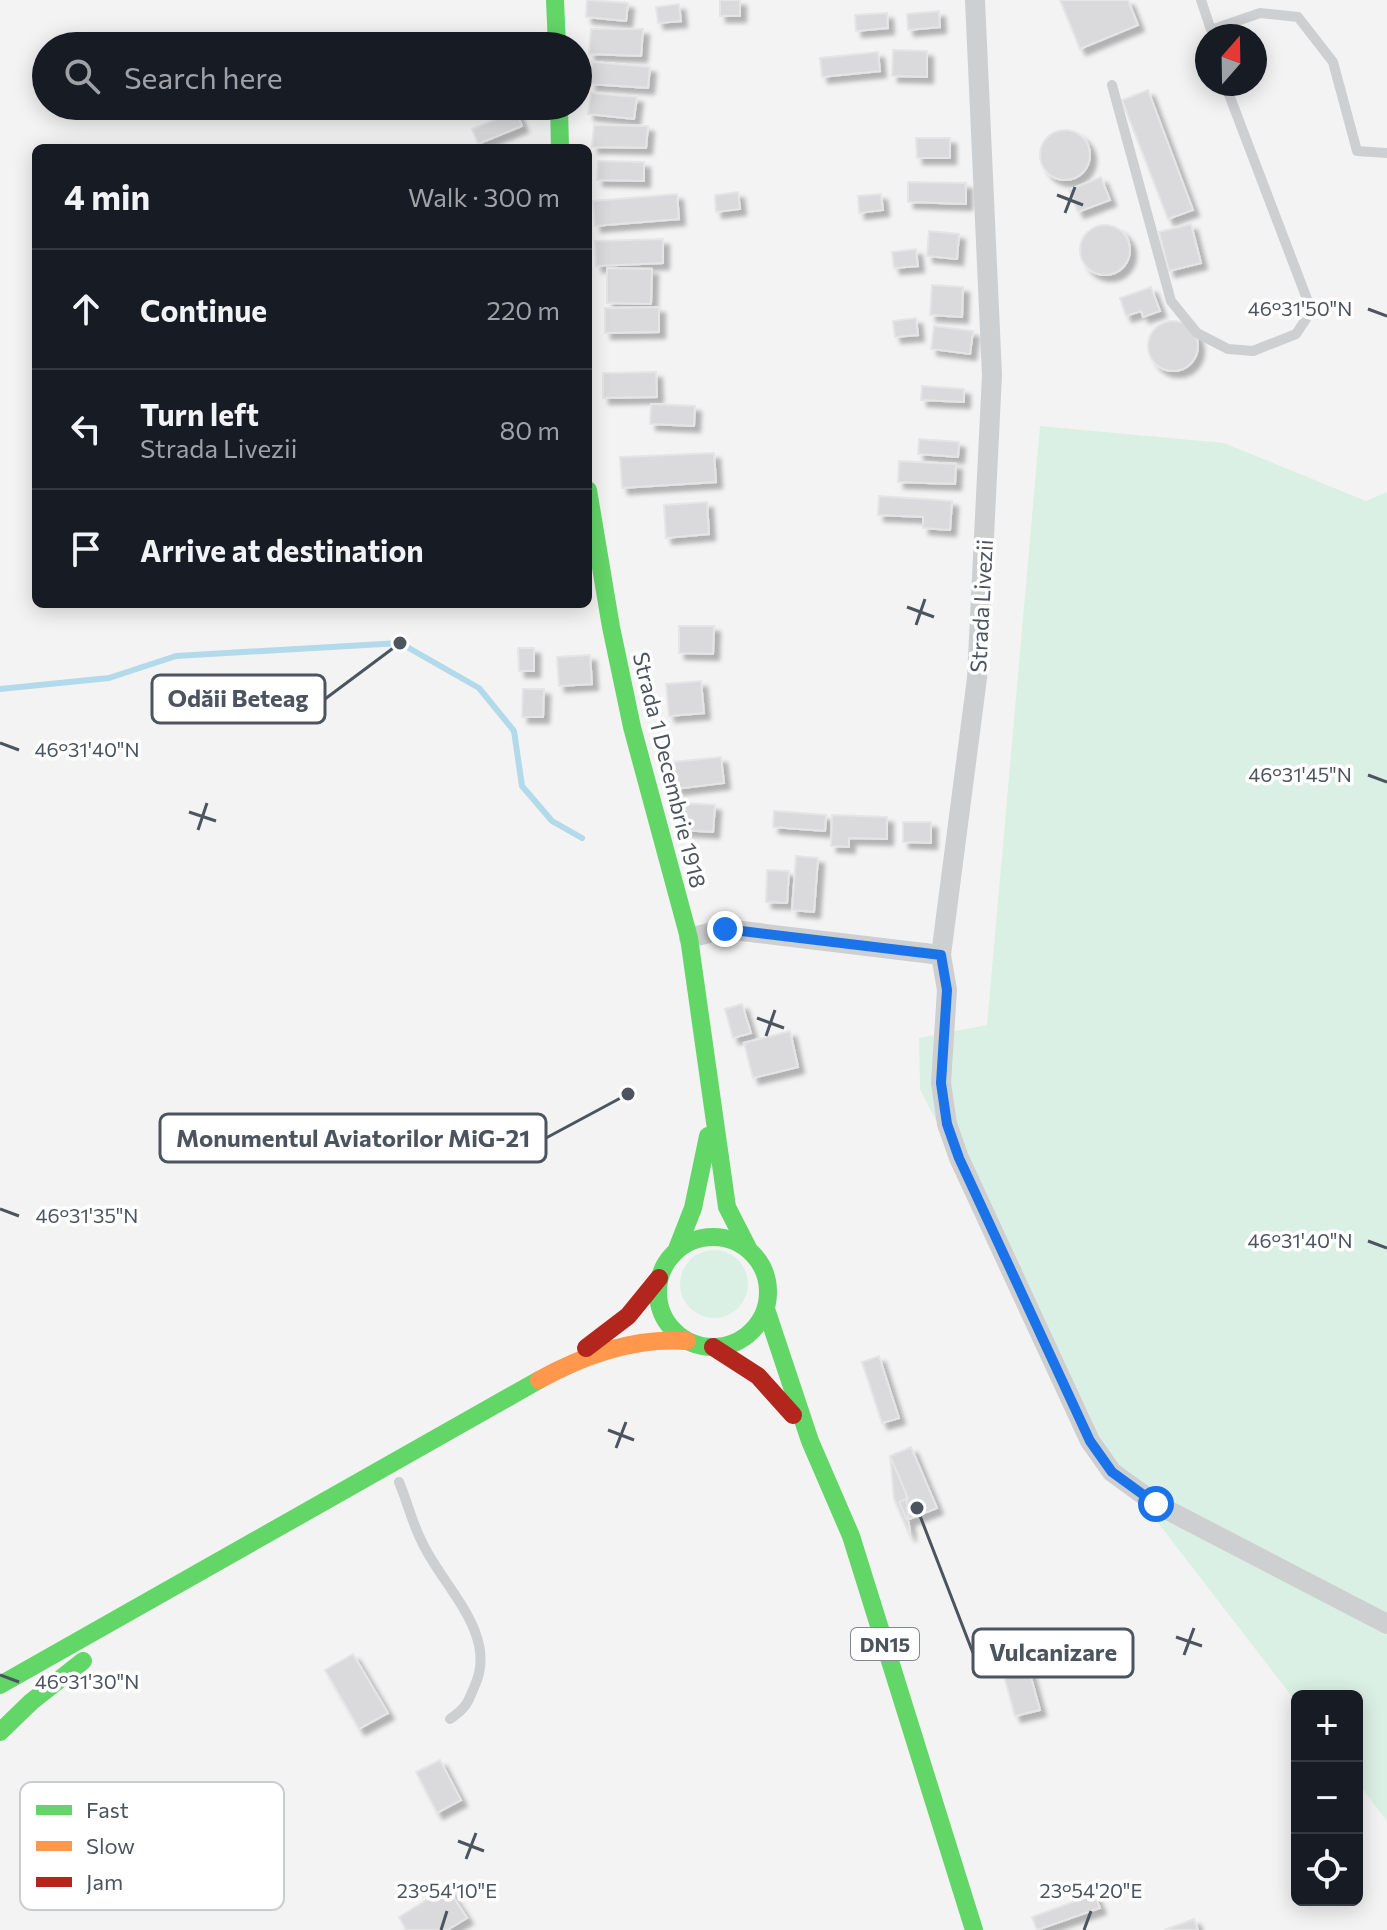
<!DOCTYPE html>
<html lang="en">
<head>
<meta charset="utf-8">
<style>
	:root { --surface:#171b24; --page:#20242c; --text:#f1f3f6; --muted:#9ea1a6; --line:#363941 }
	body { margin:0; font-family:Commissioner,sans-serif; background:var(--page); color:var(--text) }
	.controls { position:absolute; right:24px; bottom:24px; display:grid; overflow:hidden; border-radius:12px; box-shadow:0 4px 20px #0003 }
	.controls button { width:72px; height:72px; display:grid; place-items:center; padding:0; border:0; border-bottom:2px solid var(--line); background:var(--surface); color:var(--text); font:40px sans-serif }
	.compass { position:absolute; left:1195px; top:24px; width:72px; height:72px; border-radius:50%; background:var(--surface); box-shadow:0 4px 20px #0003; rotate:20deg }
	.stop { position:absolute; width:24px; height:24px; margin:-18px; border:6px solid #1a73e8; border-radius:50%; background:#fff }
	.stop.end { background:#1a73e8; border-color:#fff; box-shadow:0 2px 8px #0008 }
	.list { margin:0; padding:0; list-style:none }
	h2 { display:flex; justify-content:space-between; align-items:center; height:104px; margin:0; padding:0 32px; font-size:34px }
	h2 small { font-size:26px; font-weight:400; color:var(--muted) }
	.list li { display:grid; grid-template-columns:52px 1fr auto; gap:24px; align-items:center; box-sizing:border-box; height:120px; padding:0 32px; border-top:2px solid var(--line) }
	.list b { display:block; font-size:30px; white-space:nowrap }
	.list p { margin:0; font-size:26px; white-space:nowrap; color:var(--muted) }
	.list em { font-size:26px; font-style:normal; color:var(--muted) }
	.icon { flex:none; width:44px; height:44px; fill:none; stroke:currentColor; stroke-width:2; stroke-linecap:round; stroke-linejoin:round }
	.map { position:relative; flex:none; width:1387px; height:1930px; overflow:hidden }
	.search { position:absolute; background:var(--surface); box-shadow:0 4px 20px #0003; left:32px; top:32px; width:560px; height:88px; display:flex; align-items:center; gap:20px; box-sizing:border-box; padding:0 28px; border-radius:44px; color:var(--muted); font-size:30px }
	.panel { position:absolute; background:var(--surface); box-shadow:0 4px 20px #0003; left:32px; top:144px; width:560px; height:464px; border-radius:12px }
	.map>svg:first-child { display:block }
	.green { fill:#dbf0e4 }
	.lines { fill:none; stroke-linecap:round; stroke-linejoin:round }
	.stream { stroke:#b3daea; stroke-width:6 }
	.building { fill:#dadadc; stroke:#e5e5e6; stroke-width:2; filter:url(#shadow) }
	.lane { stroke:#cecfd1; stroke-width:10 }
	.street { stroke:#cecfd1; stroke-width:20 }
	.fast { stroke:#63d668; stroke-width:18 }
	.slow { stroke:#ff974d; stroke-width:18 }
	.jam { stroke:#b3261e; stroke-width:18 }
	.route { stroke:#1a73e8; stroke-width:10 }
	.ticks { fill:none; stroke:#4c545f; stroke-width:3 }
	.labels { text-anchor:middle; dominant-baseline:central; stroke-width:7; stroke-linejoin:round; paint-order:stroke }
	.shield { fill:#fff; stroke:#82878f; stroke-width:2 }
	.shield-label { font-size:20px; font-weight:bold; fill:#4c545f }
	.street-label { font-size:22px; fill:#4c545f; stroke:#fff }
	.key { fill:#fff; stroke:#c9cccf; stroke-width:2 }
	.key-label { font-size:22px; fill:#4c545f }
	.ticks-label { font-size:20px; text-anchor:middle; fill:#4c545f; stroke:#fff; stroke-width:7; stroke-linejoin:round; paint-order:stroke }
	.leader { fill:none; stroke:#4c545f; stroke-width:3 }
	.callout-dot { fill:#4c545f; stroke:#fff; stroke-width:3 }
	.callout { fill:#fff; stroke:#4c545f; stroke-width:3 }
	.callout-label { font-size:24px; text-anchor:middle; font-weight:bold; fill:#4c545f }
</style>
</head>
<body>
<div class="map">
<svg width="1387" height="1930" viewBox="0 0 1387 1930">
	<defs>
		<filter id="shadow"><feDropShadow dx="6" dy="6" stdDeviation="2" flood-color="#0004"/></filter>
	</defs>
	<rect width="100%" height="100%" fill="#f4f3f3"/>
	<!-- green -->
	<path class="green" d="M1040 426 1224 443 1366 501 1387 492V1821L1357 1782V1696H1297V1703L1104 1453 920 1089 919 1038 987 1025Z
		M680 1284a34 34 0 1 1 68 0a34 34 0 1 1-68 0Z"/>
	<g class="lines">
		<!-- stream -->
		<path class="stream" d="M0 689 109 678 176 656 400 643 479 688 514 731 522 786 552 821 582 838"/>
	</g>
	<!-- building -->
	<path class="building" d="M587 0 628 3 626 21 586 17Z
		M720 0H740V16H720Z
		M1060 0H1128L1138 25 1080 49Z
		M679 4 681 21 658 23 656 7Z
		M939 11 940 27 908 30 907 14Z
		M887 13 888 28 856 31 855 15Z
		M591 29H643L641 56 589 54Z
		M893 50 927 51V77L892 76Z
		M878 52 880 71 822 77 820 58Z
		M592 62 650 67 648 88 590 84Z
		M1148 90 1193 210 1168 219 1122 100Z
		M591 93 637 97 634 119 588 114Z
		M516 111 522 126 478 144 472 129Z
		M594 125 648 126 646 148 592 147Z
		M1040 155a25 25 0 1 1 50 0a25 25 0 1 1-50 0Z
		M916 138H950V158H917Z
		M598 161 644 162V181L597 180Z
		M1101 177 1110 200 1078 212 1069 190Z
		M908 182 966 183V204L908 202Z
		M738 192 740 209 716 212 715 195Z
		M677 194 679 219 595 226 593 201Z
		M881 194 883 210 859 213 858 196Z
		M1191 224 1201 263 1169 271 1159 232Z
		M1080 250a25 25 0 1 1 50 0a25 25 0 1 1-50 0Z
		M929 231 959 234 957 259 927 256Z
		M663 239V263L596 266 595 241Z
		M916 249 918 266 894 268 892 252Z
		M607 268 652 269 651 304 607 303Z
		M932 285 963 287 962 317 930 315Z
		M1151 287 1160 311 1143 317 1141 311 1126 316 1120 298Z
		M659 307V332L605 333V308Z
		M916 318 918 335 895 337 893 321Z
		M1148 346a25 25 0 1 1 50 0a25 25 0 1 1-50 0Z
		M934 326 973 331 970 354 931 349Z
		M656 372 657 397 603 398V373Z
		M922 386 964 389V402L921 400Z
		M651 404 695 406 694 426 650 424Z
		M919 439 959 442 958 457 918 454Z
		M714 453 716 482 622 488 620 457Z
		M899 461 956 464 955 484 898 482Z
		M879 496 952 501 950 530 923 528V517L878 515Z
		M707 502 709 534 666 538 664 505Z
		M679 626H714L713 654 679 653Z
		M518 648H534V671H519Z
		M590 655 592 684 559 686 557 657Z
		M701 681 704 713 669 716 666 684Z
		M523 689H544L543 717H522Z
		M721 757 724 783 676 789 673 762Z
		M683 803 715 805 713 832 681 830Z
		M774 811 826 815 825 831 773 827Z
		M832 815 887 817V839L849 838V847L831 846Z
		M903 822H931V843L903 842Z
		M796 856 818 858 814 912 792 910Z
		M767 870 789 871 787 903 766 902Z
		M742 1004 751 1033 733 1038 725 1009Z
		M790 1031 798 1067 753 1078 744 1043Z
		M879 1356 899 1418 882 1423 862 1362Z
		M911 1447 937 1508 907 1520 899 1502 908 1498 890 1456Z
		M890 1456 906 1493 910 1536 894 1499Z
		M353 1654 388 1713 359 1729 325 1670Z
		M1029 1670 1040 1710 1015 1716 1004 1676Z
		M440 1760 461 1800 437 1813 416 1772Z
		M447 1887 467 1918 447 1930H406L399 1917Z
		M1094 1894 1100 1908 1037 1930 1032 1917Z
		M1194 1919 1198 1930H1164Z"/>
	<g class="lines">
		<!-- lane -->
		<path class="lane" d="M1201 0 1213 36
			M1211 30 1260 13 1298 17 1333 62 1357 151 1387 153
			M1112 85 1171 301 1197 333 1228 349 1253 351 1296 334 1306 319 1307 299 1225 84
			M399 1482C407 1501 412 1522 421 1540 440 1584 499 1633 475 1685 468 1703 466 1708 450 1719"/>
		<!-- street -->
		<path class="street" d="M689 938 725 929 941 955 977 678 992 375 975 0
			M941 955 947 990 941 1083 947 1124 959 1158 1090 1441 1112 1472 1156 1504 1387 1624"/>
		<!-- fast -->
		<path class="fast" d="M555 0 557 46
			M559 106 560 148
			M588 490 611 627 632 727 689 938 727 1207 748 1248
			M658 1292a55 55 0 1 1 110 0a55 55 0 1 1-110 0Z
			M677 1249 693 1208 708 1136
			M766 1309 810 1441 851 1536 974 1930
			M0 1685 539 1380
			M0 1732 31 1702 83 1661"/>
		<!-- slow -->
		<path class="slow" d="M539 1380C584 1355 635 1337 687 1341"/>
		<!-- jam -->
		<path class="jam" d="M713 1347 758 1376 793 1415
			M586 1348 628 1316 659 1278"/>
	</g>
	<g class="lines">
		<!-- route -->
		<path class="route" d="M725 929 941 955 947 990 941 1083 947 1124 959 1158 1090 1441 1112 1472 1156 1504"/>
	</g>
	<!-- ticks -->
	<path class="ticks" d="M1057 195 1083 205M1065 213 1075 187M1368 309 1387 316M907 607 934 617M916 625 925 599M0 743 19 750M1368 775 1387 782M189 812 216 821M198 830 207 803M757 1018 784 1028M766 1036 775 1010M0 1209 19 1216M1368 1241 1387 1248M608 1430 634 1440M616 1448 626 1422M1176 1637 1202 1646M1184 1655 1194 1628M0 1675 19 1682M458 1841 484 1851M466 1859 476 1833M441 1930 447 1911M1084 1930 1091 1911"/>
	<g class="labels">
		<!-- shield labels -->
		<rect class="shield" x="851" y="1628" width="68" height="32" rx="6"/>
		<g class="shield-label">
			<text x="885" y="1644">DN15</text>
		</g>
		<!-- street labels -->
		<g class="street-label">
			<text transform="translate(981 606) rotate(-87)">Strada Livezii</text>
			<text transform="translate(670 770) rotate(76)">Strada 1 Decembrie 1918</text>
		</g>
	</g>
	<!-- legend -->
	<rect x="20" y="1782" width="264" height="128" rx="12" class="key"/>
	<rect x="36" y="1805" width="36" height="10" fill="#63d668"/>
	<rect x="36" y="1841" width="36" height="10" fill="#ff974d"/>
	<rect x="36" y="1877" width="36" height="10" fill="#b3261e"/>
	<g class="key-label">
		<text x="86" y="1818">Fast</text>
		<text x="86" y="1854">Slow</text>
		<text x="86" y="1890">Jam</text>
	</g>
	<g class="ticks-label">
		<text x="1300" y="316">46°31'50"N</text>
		<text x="87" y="757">46°31'40"N</text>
		<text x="1300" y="782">46°31'45"N</text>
		<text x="87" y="1223">46°31'35"N</text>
		<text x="1300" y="1248">46°31'40"N</text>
		<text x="87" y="1689">46°31'30"N</text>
		<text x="447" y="1898">23°54'10"E</text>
		<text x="1091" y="1898">23°54'20"E</text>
	</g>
	<!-- callouts -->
	<path class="leader" d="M400 643L325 699M628 1094L546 1138M917 1508L973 1653"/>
	<g class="callout-dot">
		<circle cx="400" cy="643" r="8"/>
		<circle cx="628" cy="1094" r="8"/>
		<circle cx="917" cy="1508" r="8"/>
	</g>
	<g class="callout">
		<rect x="152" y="675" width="173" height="48" rx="8"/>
		<rect x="160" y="1114" width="386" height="48" rx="8"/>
		<rect x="973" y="1629" width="160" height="48" rx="8"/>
	</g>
	<g class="callout-label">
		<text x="238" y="707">Odăii Beteag</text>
		<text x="353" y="1147">Monumentul Aviatorilor MiG-21</text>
		<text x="1053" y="1661">Vulcanizare</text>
	</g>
</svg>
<div class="controls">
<button>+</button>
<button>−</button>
<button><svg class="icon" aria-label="locate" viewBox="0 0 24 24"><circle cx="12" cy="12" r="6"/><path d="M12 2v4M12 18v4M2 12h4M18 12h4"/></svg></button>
</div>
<svg class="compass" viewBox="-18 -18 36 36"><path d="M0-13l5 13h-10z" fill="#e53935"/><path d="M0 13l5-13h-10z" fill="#9ea1a6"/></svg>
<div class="stop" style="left:1156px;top:1504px"></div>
<div class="stop end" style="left:725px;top:929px"></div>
<div class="search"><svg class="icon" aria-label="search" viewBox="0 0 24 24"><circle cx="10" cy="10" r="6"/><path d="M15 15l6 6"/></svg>Search here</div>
<section class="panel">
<h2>4 min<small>Walk · 300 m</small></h2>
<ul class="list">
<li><svg class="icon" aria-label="ahead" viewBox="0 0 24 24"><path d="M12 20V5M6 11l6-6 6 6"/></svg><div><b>Continue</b></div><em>220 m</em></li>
<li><svg class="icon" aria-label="left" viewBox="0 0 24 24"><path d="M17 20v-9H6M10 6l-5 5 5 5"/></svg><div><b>Turn left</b><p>Strada Livezii</p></div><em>80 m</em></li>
<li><svg class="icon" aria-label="arrive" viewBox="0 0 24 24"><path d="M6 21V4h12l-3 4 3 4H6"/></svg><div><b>Arrive at destination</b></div></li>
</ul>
</section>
</div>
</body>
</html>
